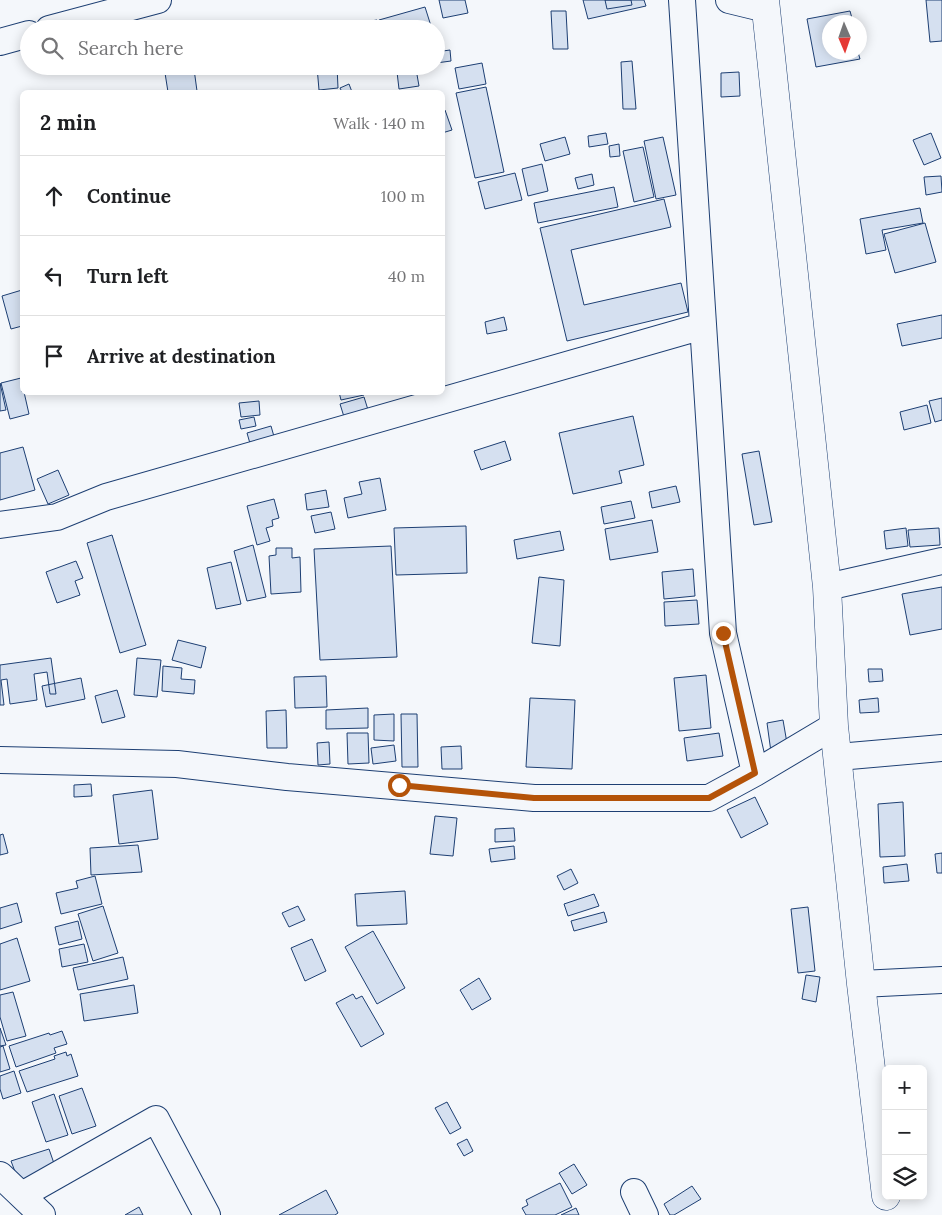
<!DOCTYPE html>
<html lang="en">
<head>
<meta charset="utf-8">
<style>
	:root { --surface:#fff; --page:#f6f6f6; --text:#202124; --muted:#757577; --line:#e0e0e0 }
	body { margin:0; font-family:Lora,serif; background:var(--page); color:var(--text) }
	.controls { position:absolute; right:15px; bottom:15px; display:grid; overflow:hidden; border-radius:8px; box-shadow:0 2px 12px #0003 }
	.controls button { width:45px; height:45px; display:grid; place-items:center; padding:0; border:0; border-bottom:1px solid var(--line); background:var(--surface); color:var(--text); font:25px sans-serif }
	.compass { position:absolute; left:822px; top:15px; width:45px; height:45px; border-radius:50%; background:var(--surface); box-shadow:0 2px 12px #0003; rotate:178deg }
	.stop { position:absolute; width:15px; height:15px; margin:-11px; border:4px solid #b45309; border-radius:50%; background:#fff }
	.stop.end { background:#b45309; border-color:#fff; box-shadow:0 1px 5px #0008 }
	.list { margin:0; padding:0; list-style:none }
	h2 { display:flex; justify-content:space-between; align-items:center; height:65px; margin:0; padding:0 20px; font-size:21px }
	h2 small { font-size:16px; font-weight:400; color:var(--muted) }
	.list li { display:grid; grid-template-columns:32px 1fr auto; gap:15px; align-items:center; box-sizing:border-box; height:80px; padding:0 20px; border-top:1px solid var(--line) }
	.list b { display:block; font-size:19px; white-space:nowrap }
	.list em { font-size:16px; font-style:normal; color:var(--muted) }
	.icon { flex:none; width:28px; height:28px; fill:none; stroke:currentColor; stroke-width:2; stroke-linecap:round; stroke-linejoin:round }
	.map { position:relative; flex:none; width:942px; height:1215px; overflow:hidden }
	.search { position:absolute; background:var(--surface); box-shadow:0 2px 12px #0003; left:20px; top:20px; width:425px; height:55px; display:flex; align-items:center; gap:12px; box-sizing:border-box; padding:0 18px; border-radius:28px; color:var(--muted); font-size:19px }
	.panel { position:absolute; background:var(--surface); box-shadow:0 2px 12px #0003; left:20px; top:90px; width:425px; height:305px; border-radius:8px }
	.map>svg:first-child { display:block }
	.building { fill:#d5e0f0; stroke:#1d3f73 }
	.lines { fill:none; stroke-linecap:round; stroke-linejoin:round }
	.minor-casing { stroke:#1d3f73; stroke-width:28 }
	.highway-casing { stroke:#1d3f73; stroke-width:29 }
	.minor { stroke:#f4f7fb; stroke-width:26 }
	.highway { stroke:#f4f7fb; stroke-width:28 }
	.route { stroke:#b45309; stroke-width:6 }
</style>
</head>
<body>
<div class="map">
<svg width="942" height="1215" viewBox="0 0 942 1215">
	<rect width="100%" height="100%" fill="#f4f7fb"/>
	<!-- building -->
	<path class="building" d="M439 0H465L468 13 443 18Z
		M583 0H644L646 6 588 19Z
		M605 0H631L632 5 607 9Z
		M926 0H942V41L930 42Z
		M425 7 431 26 419 29H382L379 20Z
		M551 11H566L568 49H553Z
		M850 11 853 22H830V52H858L860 59 816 67 807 19Z
		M377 20 378 29H360L358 23Z
		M450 50 451 61 436 63V52Z
		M632 61 636 109H623L621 62Z
		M482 63 486 84 459 89 455 68Z
		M337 66 338 88 319 90 317 67Z
		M194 69 197 91 168 92 165 73Z
		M416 69 419 86 399 89 397 72Z
		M739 72 740 96 721 97V73Z
		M349 84 352 92H342L340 88Z
		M486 87 504 172 475 178 456 93Z
		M445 110 452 130 442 133V111Z
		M606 133 608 144 589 147 588 136Z
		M931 133 941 158 924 165 913 140Z
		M565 137 570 154 545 161 540 144Z
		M663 137 676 195 656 199 644 141Z
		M619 144 620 156 610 157 609 146Z
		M643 147 654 197 634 202 623 151Z
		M542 164 548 191 528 196 522 169Z
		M515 173 522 200 485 209 478 182Z
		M592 174 594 185 578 189 575 178Z
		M941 176 942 192 926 195 924 177Z
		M614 187 618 207 538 223 534 203Z
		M664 199 671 227 571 250 584 305 681 283 688 312 567 341 540 228Z
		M920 208 923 223 882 230 886 250 866 254 860 219Z
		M925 223 936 262 895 273 884 234Z
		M22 290V326L11 329 2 296Z
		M942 315V338L902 346 897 324Z
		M504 317 507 330 487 334 485 322Z
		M21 378 22 392H24L29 414 10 419 1 383Z
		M0 383 6 410 0 411Z
		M339 392H363L364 395 341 400Z
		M364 397 369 413 345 420 340 404Z
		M942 398V420L935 422 929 401Z
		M259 401 260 415 241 417 239 403Z
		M927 405 931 423 904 430 900 412Z
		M633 416 644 465 619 471 622 483 573 494 559 433Z
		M254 417 256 426 241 429 239 420Z
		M271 426 275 440 251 447 247 433Z
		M505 441 511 460 481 470 474 451Z
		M23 447 35 490 0 500V453Z
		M759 451 772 522 754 525 742 454Z
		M58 470 69 495 48 504 37 479Z
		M380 478 386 510 348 518 344 498 362 494 359 482Z
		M676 486 680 502 652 508 649 492Z
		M326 490 329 507 307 510 305 494Z
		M274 499 279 518 272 520 273 526 266 528 270 541 257 545 247 506Z
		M631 501 635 518 604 524 601 507Z
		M331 512 335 529 315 533 311 516Z
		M652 520 658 552 610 560 605 529Z
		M466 526 467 573 396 575 394 528Z
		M906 528 908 546 886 549 884 531Z
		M939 528 940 545 910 547 908 530Z
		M560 531 564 550 517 559 514 540Z
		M112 535 146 645 120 653 87 543Z
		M253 545 266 597 247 601 234 551Z
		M391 546 397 657 320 660 314 549Z
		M276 548H292V558L300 557 301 592 271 594 269 556 276 555Z
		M76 561 83 578 75 581 80 595 57 603 46 572Z
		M231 562 241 604 216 609 207 568Z
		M693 569 695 596 664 599 662 572Z
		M539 577 564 580 560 646 532 643Z
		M942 587V629L910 635 902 594Z
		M697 600 699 624 665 626 664 602Z
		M178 640 206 647 201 668 172 660Z
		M51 658 56 694H50L47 672 34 674 37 700 10 704 7 679 1 680 4 705H0V665Z
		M137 658 161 660 157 697 134 695Z
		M163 666 182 668 181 679 195 680 194 694 162 691Z
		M868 669H882L883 681 869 682Z
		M706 675 711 728 679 731 674 678Z
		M326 676 327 707 295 708 294 677Z
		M81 678 85 699 46 707 42 686Z
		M117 690 125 717 102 723 95 696Z
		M530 698 575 700 572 769 526 767Z
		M878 698 879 712 860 713 859 700Z
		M368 708V728L326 729V710Z
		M286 710 287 748H267L266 711Z
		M394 714V741L374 740V715Z
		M401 714H417L418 767H402Z
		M783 720 788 749 771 752 767 723Z
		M347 733H368L369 763 348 764Z
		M719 733 723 756 687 761 684 738Z
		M329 742 330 764 318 765 317 743Z
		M394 745 396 761 373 764 371 748Z
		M461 746 462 769H442L441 747Z
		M91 784 92 796 74 797V785Z
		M152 790 158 839 119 844 113 795Z
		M755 797 768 824 741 838 727 810Z
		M903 802 905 856 880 857 878 804Z
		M435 816 457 818 453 856 430 854Z
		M514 828 515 841 495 842V829Z
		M3 834 8 853 0 855V835Z
		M138 845 142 872 91 875 90 848Z
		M514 846 515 859 491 862 489 849Z
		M942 853V873H937L935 854Z
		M907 864 909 881 884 883 883 867Z
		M571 869 578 883 564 890 557 876Z
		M95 876 102 904 61 914 56 893 78 888 76 881Z
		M405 891 407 924 357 926 355 894Z
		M594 894 599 906 568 916 564 904Z
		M17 903 22 922 0 929V908Z
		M103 906 118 953 93 961 78 914Z
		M298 906 305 920 289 927 282 913Z
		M808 907 815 971 798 973 791 909Z
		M604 912 607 922 574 931 571 921Z
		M78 921 82 939 59 945 55 927Z
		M373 931 405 988 377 1004 345 947Z
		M17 938 30 981 0 990V944Z
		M312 939 326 971 305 981 291 948Z
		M84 944 88 962 62 967 59 949Z
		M123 957 128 979 78 990 73 968Z
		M806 975 820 977 816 1002 802 999Z
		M479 978 491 999 472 1010 460 990Z
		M134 985 138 1013 84 1021 80 994Z
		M13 992 26 1036 7 1041 0 1017V995Z
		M353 994 356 999 362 996 384 1034 361 1047 336 1003Z
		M0 1028 6 1045 0 1046Z
		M62 1031 67 1044 54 1048 56 1053 16 1067 9 1046 49 1033 50 1035Z
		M3 1046 10 1069 0 1072V1047Z
		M66 1052 67 1056 71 1054 78 1076 27 1092 19 1071 55 1059 54 1056Z
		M14 1071 21 1093 3 1099 0 1089V1076Z
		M82 1088 96 1126 72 1134 59 1096Z
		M54 1094 68 1135 46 1142 32 1102Z
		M447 1102 461 1128 450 1134 435 1108Z
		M467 1139 473 1151 464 1156 457 1144Z
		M49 1149 57 1172 20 1185 11 1161Z
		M574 1164 587 1185 572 1194 559 1173Z
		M560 1183 572 1207 555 1215H526L522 1208 528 1205 526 1200Z
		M692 1186 701 1199 674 1215H670L664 1204Z
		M326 1190 338 1213 335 1215H279Z
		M139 1207 143 1215H125Z
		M576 1208 579 1215H561Z"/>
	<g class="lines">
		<defs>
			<path id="minor" d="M682 0 723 633 755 773 834 726
				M729 0 766 9
				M49 29 158 0
				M0 42 29 34
				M0 525 57 517 106 497 703 326
				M827 587 942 561
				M838 757 942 748
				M0 760 177 764 287 777 534 798H709L755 773
				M861 984 942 980
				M0 1175 42 1215
				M634 1192 645 1215
				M22 1195 156 1119 207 1215"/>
			<path id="highway" d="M765 0 827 587 834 726 861 984 886 1196"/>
		</defs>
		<!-- minor casing -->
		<use href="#minor" class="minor-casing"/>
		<!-- highway casing -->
		<use href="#highway" class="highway-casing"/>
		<!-- minor -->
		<use href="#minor" class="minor"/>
		<!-- highway -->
		<use href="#highway" class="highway"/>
	</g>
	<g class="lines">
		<!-- route -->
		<path class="route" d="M399 785 534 798H709L755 773 723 633"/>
	</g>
</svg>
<div class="controls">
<button>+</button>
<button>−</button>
<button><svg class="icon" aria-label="layers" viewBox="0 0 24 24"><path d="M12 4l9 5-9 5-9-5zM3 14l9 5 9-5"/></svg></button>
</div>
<svg class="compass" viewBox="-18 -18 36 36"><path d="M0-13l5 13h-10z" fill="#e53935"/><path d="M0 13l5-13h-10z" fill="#757577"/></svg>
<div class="stop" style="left:399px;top:785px"></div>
<div class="stop end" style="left:723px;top:633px"></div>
<div class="search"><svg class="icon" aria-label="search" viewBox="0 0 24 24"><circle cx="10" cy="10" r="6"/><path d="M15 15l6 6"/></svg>Search here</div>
<section class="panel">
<h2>2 min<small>Walk · 140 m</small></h2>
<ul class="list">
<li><svg class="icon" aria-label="ahead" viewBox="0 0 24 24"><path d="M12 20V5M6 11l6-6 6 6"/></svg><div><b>Continue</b></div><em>100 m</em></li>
<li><svg class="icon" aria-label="left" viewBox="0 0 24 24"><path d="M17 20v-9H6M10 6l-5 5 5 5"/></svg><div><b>Turn left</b></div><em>40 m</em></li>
<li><svg class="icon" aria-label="arrive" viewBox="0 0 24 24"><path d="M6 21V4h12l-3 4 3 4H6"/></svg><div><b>Arrive at destination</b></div></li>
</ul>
</section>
</div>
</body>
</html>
